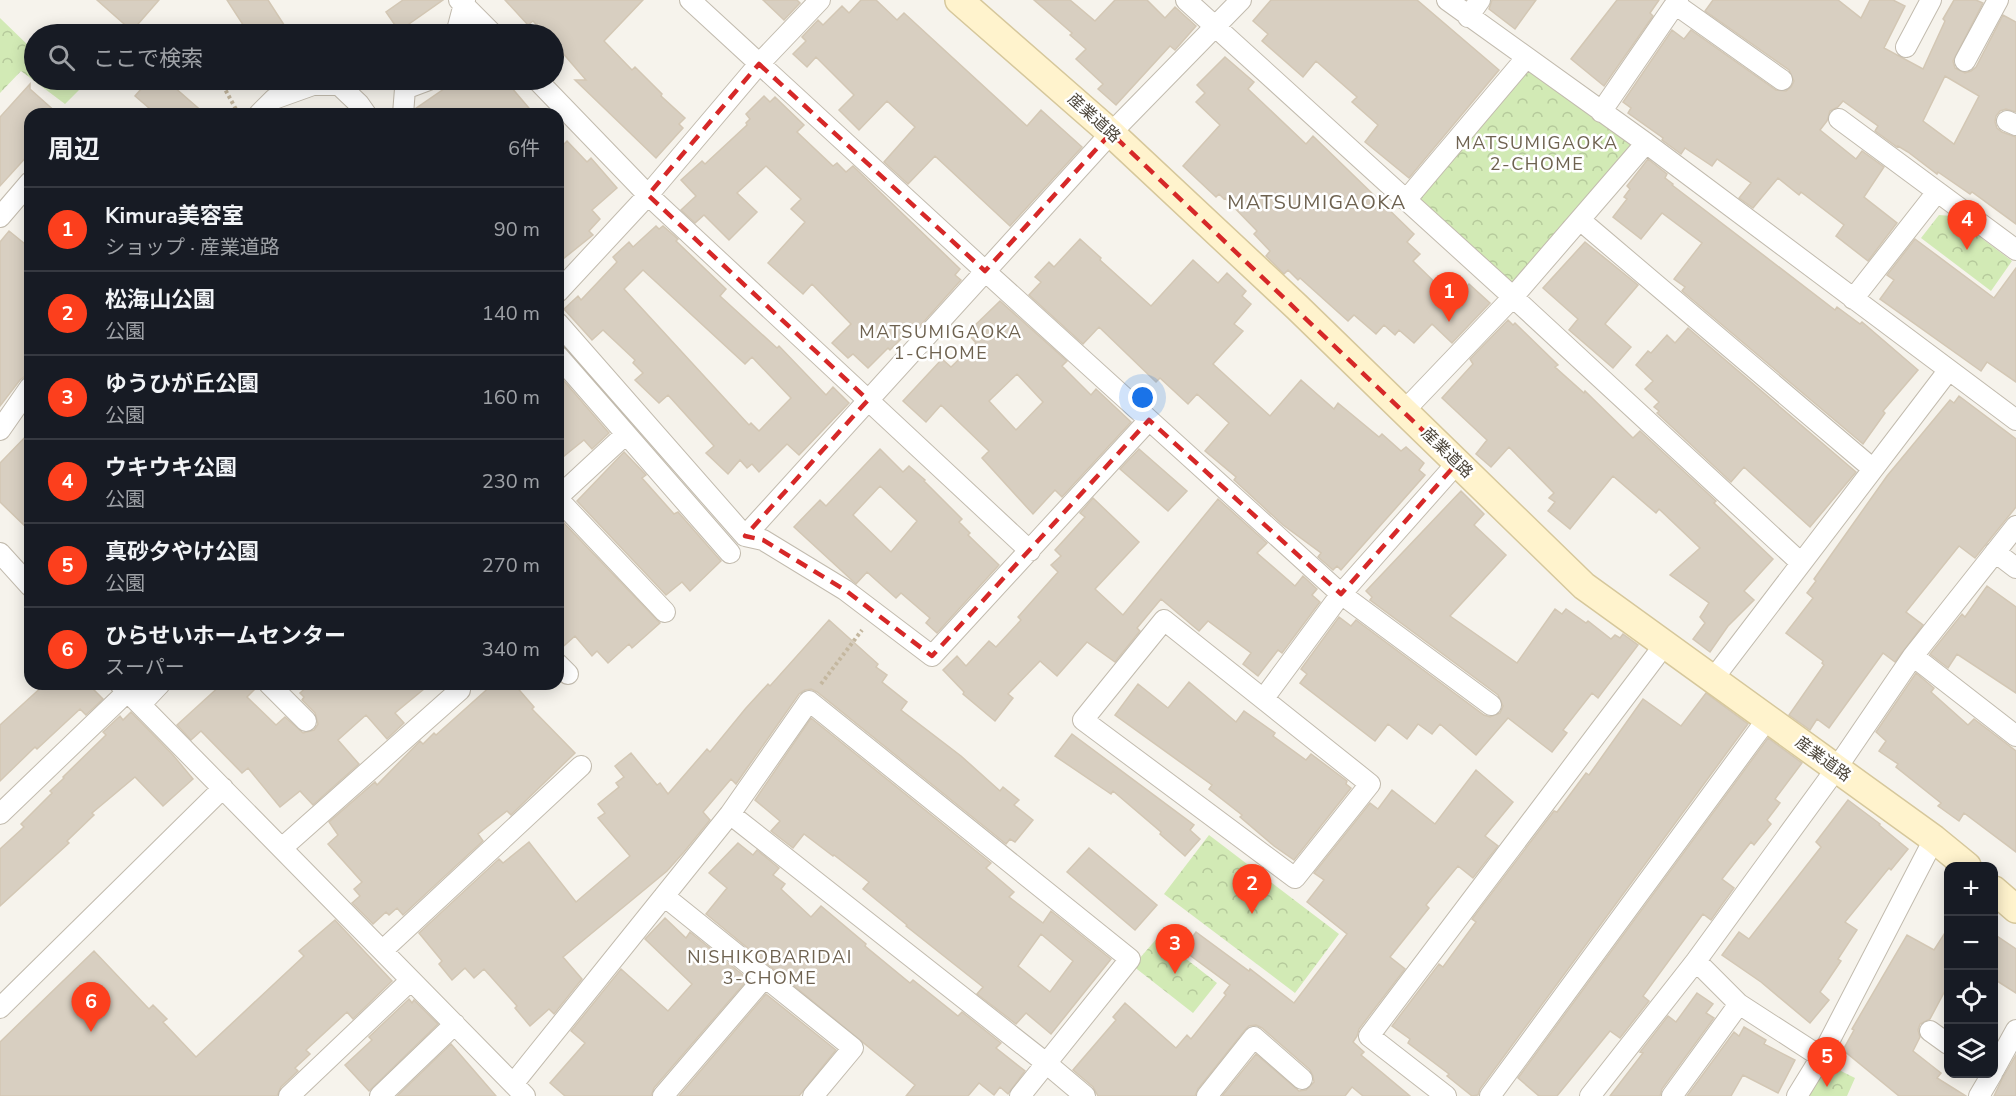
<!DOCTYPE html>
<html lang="ja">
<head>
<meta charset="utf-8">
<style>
	:root { --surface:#171b24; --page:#20242c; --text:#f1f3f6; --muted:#9ea1a6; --line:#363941; --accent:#fc3f1d }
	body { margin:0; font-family:"Nunito Sans","Noto Sans JP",sans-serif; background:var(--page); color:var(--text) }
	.controls { position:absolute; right:18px; bottom:18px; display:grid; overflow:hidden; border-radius:12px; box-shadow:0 3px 15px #0003 }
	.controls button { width:54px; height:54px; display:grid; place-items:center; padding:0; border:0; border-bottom:2px solid var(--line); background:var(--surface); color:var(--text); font:30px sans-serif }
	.you { position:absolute; left:1143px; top:398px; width:21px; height:21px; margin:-15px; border:4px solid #fff; border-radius:50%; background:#1a73e8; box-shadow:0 0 0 9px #1a73e833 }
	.badge { display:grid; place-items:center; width:39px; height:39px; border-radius:50%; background:var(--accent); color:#fff; font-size:20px; font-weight:700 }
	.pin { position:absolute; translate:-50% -50px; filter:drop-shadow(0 2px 3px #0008) }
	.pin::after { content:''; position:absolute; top:32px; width:21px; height:18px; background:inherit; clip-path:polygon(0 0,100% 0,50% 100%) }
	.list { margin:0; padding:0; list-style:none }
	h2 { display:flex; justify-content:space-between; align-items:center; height:78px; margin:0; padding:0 24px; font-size:26px }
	h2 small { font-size:20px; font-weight:400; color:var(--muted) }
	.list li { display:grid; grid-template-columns:39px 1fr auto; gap:18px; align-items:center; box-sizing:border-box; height:84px; padding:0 24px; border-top:2px solid var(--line) }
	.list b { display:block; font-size:22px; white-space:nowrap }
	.list p { margin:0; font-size:20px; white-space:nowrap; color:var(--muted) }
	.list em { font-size:20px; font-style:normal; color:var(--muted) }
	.icon { flex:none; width:33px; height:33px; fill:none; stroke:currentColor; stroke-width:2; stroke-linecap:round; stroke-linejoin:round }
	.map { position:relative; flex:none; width:2016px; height:1096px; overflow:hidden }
	.search { position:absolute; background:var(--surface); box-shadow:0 3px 15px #0003; left:24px; top:24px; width:540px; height:66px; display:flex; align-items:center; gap:15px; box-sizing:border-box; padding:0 21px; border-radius:33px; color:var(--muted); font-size:22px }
	.panel { position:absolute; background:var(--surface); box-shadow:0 3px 15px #0003; left:24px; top:108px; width:540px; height:582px; border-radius:18px }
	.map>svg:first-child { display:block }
	.park { fill:url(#park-crowns) }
	.building { fill:#d8cfc1; stroke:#d3c7b4; stroke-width:1.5; fill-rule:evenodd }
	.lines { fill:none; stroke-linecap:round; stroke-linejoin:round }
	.street-casing { stroke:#c2bbae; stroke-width:22 }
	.secondary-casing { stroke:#d6c79b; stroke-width:30 }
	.path { stroke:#c4b79f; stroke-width:4; stroke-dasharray:3 3; stroke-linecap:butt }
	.street { stroke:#fff; stroke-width:20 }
	.secondary { stroke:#fff3cd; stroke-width:27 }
	.marked { fill:none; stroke:#d62828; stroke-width:4.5; stroke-dasharray:12 8; stroke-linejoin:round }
	.labels { text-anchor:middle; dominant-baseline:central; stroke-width:5; stroke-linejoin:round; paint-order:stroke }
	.street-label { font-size:16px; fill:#4b4439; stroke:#fff }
	.neighbourhood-label { font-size:18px; letter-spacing:1.5px; fill:#6e6250; stroke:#fff }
	.quarter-label { font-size:20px; letter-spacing:1.5px; fill:#6e6250; stroke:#fff }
</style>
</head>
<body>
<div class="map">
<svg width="2016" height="1096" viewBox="0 0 2016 1096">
	<defs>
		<pattern id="park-crowns" width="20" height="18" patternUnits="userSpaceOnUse" patternTransform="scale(1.5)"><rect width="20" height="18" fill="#d2eab5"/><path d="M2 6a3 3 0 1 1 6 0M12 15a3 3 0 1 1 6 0" fill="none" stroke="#b6ca9c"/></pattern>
	</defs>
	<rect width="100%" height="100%" fill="#f6f3ec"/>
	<!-- park -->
	<path class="park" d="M0 18 34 51V80H67L79 90 65 104 21 71 0 93Z
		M1526 58 1646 143 1513 297 1406 200Z
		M1939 215 1952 216 2012 261 1991 291 1921 238Z
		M1209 835 1339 934 1295 993 1164 894Z
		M1158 937 1217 983 1193 1013 1133 966Z
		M1819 1060 1855 1078 1847 1096H1797Z"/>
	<!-- building -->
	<path class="building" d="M97 0H159L132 31Z
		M227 0H268L290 34H249Z
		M403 0H443L399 31 386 12Z
		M505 0H643L604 41 632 70 635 67 662 94 661 96 685 118 679 124 683 128 656 158 575 80H586L554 43V34H545L533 21 528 25Z
		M763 0H797L800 3 784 20Z
		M861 0H876L897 20 904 13 1027 126 1041 110 1082 147 1010 226 935 156 908 184 884 162 915 127 887 101 859 130 839 110 854 95 816 57 807 67 793 54 806 41 802 37 818 20 823 25 842 6 849 13Z
		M1034 0H1070L1095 21 1115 0H1147L1165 18 1175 7 1196 26 1175 50 1170 46 1116 105 1098 89 1103 84 1076 59 1086 49 1070 35 1072 33Z
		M1271 0H1417L1499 70 1409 178 1365 142 1378 125 1352 102 1357 97 1316 61 1303 77 1262 41 1268 34 1253 21Z
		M1492 0H1536L1515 29 1489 9Z
		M1617 0H1659L1650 13 1653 16 1604 86 1571 59Z
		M1713 0H1838L1861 18 1870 0H1893L1905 6 1884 48 1923 69 1945 21 1943 19 1954 0H1976L1983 3 1953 61 1955 68 1965 73 1971 71 1976 67 2003 15 2016 22V112L2006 109 2000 111 1996 116 1995 122 1997 128 2002 132 2016 137V224L1972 192 1970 194 1938 172 1937 174 1908 152 1898 146 1897 147 1875 131 1878 126 1843 101 1838 107 1830 111 1827 121 1820 130 1856 159 1862 151 1884 167 1864 197 1897 223 1868 261 1836 236 1844 225 1801 192 1799 195 1778 178 1753 208 1739 198 1751 183 1717 159 1712 166 1685 148 1681 154 1662 140 1663 138 1628 113 1631 108 1623 102 1672 30 1684 39 1691 30 1776 90 1786 91 1791 87 1794 81 1789 70 1705 11ZM1945 76 1979 96 1954 144 1923 121Z
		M1225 57 1254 82 1248 89 1306 144 1313 136 1414 234 1407 242 1420 254 1413 261 1453 300 1469 284 1490 303 1452 343 1432 324 1414 343 1399 330 1395 335 1384 325 1376 334 1354 315 1348 321 1300 278 1298 280 1288 270 1284 274 1266 256 1270 251 1254 234 1257 231 1225 198 1224 199 1219 194 1216 197 1183 166 1220 125 1196 102 1205 93 1197 85Z
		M149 80H166L205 114H156L135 96Z
		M457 80H505L534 114H415V109Z
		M30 84V89L58 114H30V153L0 186V117Z
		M764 96 770 102 775 97 804 125 797 132 833 166 837 163 846 172 853 166 960 269 955 275 961 280 920 326 917 323 890 350 888 348 868 368 853 354 848 358 832 343 851 324 812 284 803 294 768 263 805 222 791 209 801 199 766 166 737 193 757 212 729 240 704 215 695 223 681 210 696 196 681 180 702 161 705 164 747 125 746 123 750 119 746 114Z
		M567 141 587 162 591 158 617 188 592 210 600 219 589 231 593 235 558 263V150Z
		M1648 159 1667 174 1665 178 1673 184 1672 185 1835 310 1837 307 1860 324 1862 322 1918 370 1883 411 1885 413 1863 444 1682 291 1685 287 1674 279 1702 243 1662 213 1641 239 1613 217 1627 199 1624 197 1630 189 1627 186Z
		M656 226 659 229 663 226 678 239 676 241 726 289 720 296 777 348 779 346 826 395 833 387 849 403 799 455 787 444 759 472 752 464 747 468 740 460 728 474 706 453 714 446 668 395 659 403 635 380 643 373 633 363 635 360 603 330 592 340 564 309 578 296 581 300 617 262 613 257 629 242 633 247ZM643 270 745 364 752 357 791 398 759 431 751 423 749 425 624 289Z
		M9 231 30 248V372L20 380 0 406V242Z
		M1080 239 1101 258 1100 260 1151 306 1193 260 1218 283 1227 273 1246 291 1242 296 1251 304 1234 324 1243 331 1213 364 1270 416 1301 380 1334 409 1338 403 1379 437 1382 434 1401 451 1406 447 1424 463 1419 470 1425 475 1341 570 1337 566 1333 570 1318 557 1321 553 1283 525 1234 480 1236 477 1205 451 1229 423 1197 394 1188 404 1160 378 1156 382 1099 327 1083 344 1029 295 1041 282 1035 277 1049 262 1054 267Z
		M1915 239 1994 298 2016 268V382L1987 362 1981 371 1880 299 1894 280 1887 275Z
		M1585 242 1638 285 1605 324 1631 347 1613 368 1569 330 1578 319 1543 288Z
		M1000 301 1067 361 1062 366 1091 395 1096 389 1131 422 1062 497 1055 490 1033 514 982 458 989 451 941 405 926 422 903 401 942 359 951 367 976 343 967 333ZM1017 374 1043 402 1016 430 989 401Z
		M1508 320 1513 325 1515 323 1558 365 1555 367 1584 393 1585 391 1633 438 1640 431 1716 501 1714 503 1773 559 1744 591 1754 600 1728 626 1710 652 1693 639 1705 623 1700 617 1709 603 1670 575 1700 548 1659 509 1656 513 1613 476 1570 529 1548 511 1555 502 1549 498 1554 493 1509 447 1491 467 1476 454 1487 440 1442 398 1473 364 1470 359Z
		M1688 328 1856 472 1810 527 1744 467 1731 482 1657 413 1659 411 1654 407 1659 402 1645 389 1653 381 1636 365 1648 351 1651 353 1667 335 1675 343Z
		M558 374 609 433 592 449 584 440 558 461Z
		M1959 396 2016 439V507L1975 558 1959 546 1906 612 1923 625 1895 662 1883 653 1829 728 1817 719 1810 730 1789 715 1824 665 1822 663 1823 661 1786 633 1813 598 1807 593 1816 581 1814 579 1887 476 1950 400 1954 403Z
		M30 432V531L0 502V463Z
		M880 449 903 472 909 466 925 480 924 481 962 519 959 522 970 533 968 535 999 565 937 633 926 623 930 618 901 593 896 598 867 572 856 584 794 527 820 500 826 506ZM880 486 917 521 891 552 853 515Z
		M1139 449 1187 491 1168 511 1120 469Z
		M624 452 646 475 642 478 674 514 678 512 721 561 690 591 682 582 666 595 577 501Z
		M1461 491 1484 514 1474 525 1506 555 1450 616 1517 663 1555 609 1562 614 1566 609 1586 623 1588 621 1611 639 1615 635 1620 638 1623 634 1638 645 1598 698 1592 693 1563 730 1567 733 1552 752 1508 718 1476 755 1440 724 1432 734 1418 724 1407 739 1388 724 1375 741 1300 683 1307 674 1301 669 1339 617 1351 626 1356 620 1484 715 1490 717 1500 713 1503 706 1498 695 1370 600 1372 597 1366 591Z
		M1093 498 1139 542 1095 589 1123 615 1218 499 1267 543 1257 553 1295 586 1303 576 1317 589 1312 595 1320 602 1282 653 1278 650 1258 676 1243 664 1251 653 1208 621 1199 631 1161 599 1137 628 1140 631 1115 662 1087 642 1057 676 1040 661 1008 694 1013 698 995 721 963 694 964 692 943 670 957 656 966 666 989 641 996 647 1021 620 1018 617 1058 572 1051 565 1061 556 1055 550 1085 517 1080 513Z
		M561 520 660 623 632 648 629 644 608 663 597 651 592 656 575 636 558 651V523Z
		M1987 586 2016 607V693L1957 654 1948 668 1930 654 1962 614 1965 617Z
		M829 620 878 664 876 667 887 675 882 682 907 702 901 710 961 756 1000 791 1003 787 1019 800 1014 805 1033 820 1015 842 1010 839 1006 844 817 692 811 689 805 690 799 694 736 784 731 779 703 812 710 820 684 852 667 871 563 957 582 979 554 1014 549 1009 530 1026 515 1008 517 1006 484 969 474 978 465 968 452 980 439 964 442 961 419 933 499 859 503 863 529 842 576 902 630 856 598 818 605 813 598 804 619 787 616 783 624 777 615 766 631 753 657 785 660 783 668 794 707 749 710 752 746 708 768 684 770 686Z
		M1916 673 1934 688 1931 692 1968 725 1974 719 2016 751V852L1964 813 1959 821 1938 806 1941 803 1896 767 1898 764 1879 751 1886 741 1876 732Z
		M1189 682 1236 722 1244 711 1275 733 1273 736 1306 760 1311 754 1347 781 1346 784 1351 788 1294 860 1274 846 1240 817 1242 815 1209 789 1212 785 1115 715 1138 684 1168 708Z
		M45 684H88L103 699 86 715 80 709 37 749 35 747 0 781V725Z
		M222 684H257V687L247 697 276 725 285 717 303 733 314 730 318 724 315 713 302 700 304 697 300 693 310 684H430L395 713 404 723 387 739 366 715 338 740 359 764 313 805 300 791 280 807 248 768 242 773 201 731 191 740 177 725Z
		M493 684H514L534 707 532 709 575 753 511 815 507 811 478 834 483 841 403 915 397 908 389 915 386 912 373 924 352 903 360 896 354 889 362 882 328 844 338 835 329 822 375 782 377 785 420 741 423 744 434 733 436 735Z
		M1706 693 1748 724 1480 1089 1478 1095 1472 1096 1447 1076 1449 1074 1408 1043 1410 1039 1392 1026 1439 964 1443 967 1476 922 1472 919 1554 811 1557 812 1586 773 1589 775 1643 699 1681 726Z
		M131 712 173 755 193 779 163 806 135 777 92 813 94 815 67 841 69 843 0 906V849L24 827 21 824 52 793 50 791 64 778 63 777 106 735 103 732 120 716 123 720Z
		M811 718 991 863 986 868 1014 892 1009 897 1043 923 1051 911 1111 959 1051 1034 1026 1013 1016 1024 977 994 983 987 906 926 907 925 863 889 869 882 834 855 833 856 804 834 793 848 771 831 780 821 755 800ZM1041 934 1073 961 1050 992 1018 966Z
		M1072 734 1194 825 1190 830 1200 839 1185 856 1160 834 1161 832 1113 791 1111 794 1055 756Z
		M1768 738 1802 763 1775 799 1780 803 1767 820 1771 824 1754 845 1751 842 1722 879 1734 888 1711 920 1703 914 1643 996 1649 1001 1620 1038 1610 1031 1557 1096H1539L1518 1078Z
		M1476 770 1513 802 1485 836 1498 846 1473 878 1458 866 1426 905 1429 908 1390 957 1405 969 1359 1029 1357 1036 1353 1042 1364 1052 1361 1055 1410 1096H1363L1352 1087 1345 1096H1222L1256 1054 1299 1091 1306 1090 1314 1082 1313 1076 1310 1070 1262 1028 1256 1025 1249 1026 1245 1030 1198 1089 1195 1096H1098L1093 1087 1073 1070 1116 1020 1113 1017 1125 1003 1176 1048 1187 1035 1191 1039 1226 995 1224 993 1230 985 1183 950 1196 932 1249 971 1250 969 1294 1003 1347 934 1307 902 1324 880 1314 873 1370 803 1378 809 1392 790 1435 824Z
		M1848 800 1880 824 1879 825 1908 849 1891 870 1889 868 1845 922 1857 930 1838 959 1841 961 1820 992 1829 1000 1810 1023 1761 982 1722 955 1739 932 1749 939 1821 847 1816 842Z
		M738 843 753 855 757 850 779 868 773 875 785 884 781 889 811 917 821 906 866 944 865 946 910 983 913 980 958 1016 962 1012 1001 1043 996 1048 1025 1071 1008 1094 1000 1087 994 1095 979 1083 968 1096H906L915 1085 706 914 727 888 709 873Z
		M1089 848 1157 905 1135 930 1067 872Z
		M665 918 686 938 690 932 748 979 654 1088 651 1096H565L550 1083 585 1043 571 1031 621 969 668 1011 692 984 645 939Z
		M335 920 392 981 353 1019 347 1012 306 1050 310 1054 295 1068 298 1071 281 1087 277 1096H0V1042L94 951 149 1009 153 1005 167 1019 163 1022 196 1057 304 956 299 951Z
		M1948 928V985L1930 1019 1920 1024 1918 1030 1920 1037 1913 1051 1941 1073 1937 1078 1966 1096H1899L1843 1050 1854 1030 1852 1029 1907 935 1934 950Z
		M1994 934 2016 949V993L1994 979Z
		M1697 993 1713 1004 1706 1013 1714 1018 1662 1089 1660 1096H1610L1643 1053 1640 1052 1668 1016 1676 1022Z
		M766 994 836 1050 799 1096H679Z
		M409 999 412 1003 414 1000 438 1024 369 1091 345 1065 372 1040 369 1037Z
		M1744 1027 1766 1040 1764 1044 1795 1060 1778 1093 1743 1075 1731 1096H1687L1734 1032 1739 1036Z
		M451 1044 496 1096H397Z
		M2016 1055V1096H1994L2003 1077Z"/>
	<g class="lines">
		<defs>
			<path id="street" d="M459 0 493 34
				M690 0 985 271 1341 594 1491 705
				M1186 0 1513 297 1801 563
				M1447 0 1646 143 2016 420
				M1675 4 1782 80
				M1468 17 1480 0
				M456 34 465 0
				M1906 47 1931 0
				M1965 61 1998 0
				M537 80 648 195 1030 551
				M1601 112 1678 0
				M259 114 274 99 313 85H339L359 104 366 114
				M403 114 405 89 429 80
				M1839 119 2016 250
				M2007 121 2016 125
				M1406 200 1526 58
				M0 217 30 182
				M1580 220 1873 469
				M558 292 648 195 759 64 820 0
				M1853 299 1937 192
				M558 323 745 536 763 540 845 590 932 656 1149 420
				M558 356 730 553
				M1404 411 1513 297 1646 143
				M0 430 30 387
				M558 497 626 434
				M558 499 665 612
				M745 536 1111 133 1241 0
				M1995 552 2016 568
				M0 553 30 586
				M1164 620 1370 784 1295 878 1083 720Z
				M1913 656 2016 736
				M558 664 568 674
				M1713 679 1948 371
				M120 684 525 1096
				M269 684 306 721
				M1264 698 1341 594 1457 463
				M141 704 160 684
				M0 814 127 692
				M730 814 1046 1063 1085 1096
				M282 848 460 690
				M664 896 853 1048 813 1096
				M383 950 581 766
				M1696 961 1739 1004 1821 1057
				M0 1008 223 788
				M1930 1031 1948 1044
				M1994 1070 2016 1030
				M513 1084 730 814 809 701 1130 959 1020 1096
				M289 1096 411 980
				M380 1096 455 1024
				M663 1096 765 977
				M1207 1096 1254 1037 1302 1079
				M1446 1096 1369 1036 1665 644
				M1490 1096 1768 718
				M1590 1096 1696 961 1836 769 1913 656 2016 526
				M1672 1096 1739 1004
				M1797 1096 1821 1057 1934 839
				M1979 1096 1992 1074"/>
			<path id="secondary" d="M959 0 1111 133 1297 307 1584 586 1934 839 1967 866
				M1994 890 2016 909"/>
		</defs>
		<!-- street casing -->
		<use href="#street" class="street-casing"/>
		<!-- secondary casing -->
		<use href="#secondary" class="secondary-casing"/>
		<!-- path -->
		<path class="path" d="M220 80 238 113
			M821 684 862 630"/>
		<!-- street -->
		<use href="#street" class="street"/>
		<!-- secondary -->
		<use href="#secondary" class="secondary"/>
	</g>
	<!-- marked area -->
	<path class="marked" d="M759 64 985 271 1111 133 1457 463 1341 594 1149 420 932 656 845 590 763 540 745 536 868 400 648 195Z"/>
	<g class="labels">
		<!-- street labels -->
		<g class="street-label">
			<text transform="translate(1094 118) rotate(42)">産業道路</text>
			<text transform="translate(1447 453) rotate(44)">産業道路</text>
			<text transform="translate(1823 759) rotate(36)">産業道路</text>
		</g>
		<!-- neighbourhood labels -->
		<g class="neighbourhood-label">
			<text x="1537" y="143">MATSUMIGAOKA<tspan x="1537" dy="21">2-CHOME</tspan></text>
			<text x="941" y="332">MATSUMIGAOKA<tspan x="941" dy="21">1-CHOME</tspan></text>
			<text x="770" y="957">NISHIKOBARIDAI<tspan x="770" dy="21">3-CHOME</tspan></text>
		</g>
		<!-- quarter labels -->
		<g class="quarter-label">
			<text x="1317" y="202">MATSUMIGAOKA</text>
		</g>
	</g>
</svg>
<div class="controls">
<button>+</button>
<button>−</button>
<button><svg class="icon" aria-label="locate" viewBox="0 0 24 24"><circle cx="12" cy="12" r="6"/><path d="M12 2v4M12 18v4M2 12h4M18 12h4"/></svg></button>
<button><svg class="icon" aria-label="layers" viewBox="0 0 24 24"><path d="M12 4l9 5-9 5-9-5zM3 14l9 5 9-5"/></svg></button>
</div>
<div class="you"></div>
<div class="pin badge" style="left:1449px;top:322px">1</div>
<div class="pin badge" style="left:1252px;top:914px">2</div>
<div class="pin badge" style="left:1175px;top:974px">3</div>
<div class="pin badge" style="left:1967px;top:250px">4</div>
<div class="pin badge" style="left:1827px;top:1087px">5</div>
<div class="pin badge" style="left:91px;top:1032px">6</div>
<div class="search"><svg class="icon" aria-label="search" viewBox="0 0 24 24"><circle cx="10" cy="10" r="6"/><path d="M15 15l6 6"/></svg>ここで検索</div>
<section class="panel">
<h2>周辺<small>6件</small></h2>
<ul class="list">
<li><span class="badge">1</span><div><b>Kimura美容室</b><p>ショップ · 産業道路</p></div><em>90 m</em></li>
<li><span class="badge">2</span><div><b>松海山公園</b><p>公園</p></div><em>140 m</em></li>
<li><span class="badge">3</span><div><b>ゆうひが丘公園</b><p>公園</p></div><em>160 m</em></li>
<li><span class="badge">4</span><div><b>ウキウキ公園</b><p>公園</p></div><em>230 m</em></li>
<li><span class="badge">5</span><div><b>真砂夕やけ公園</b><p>公園</p></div><em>270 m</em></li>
<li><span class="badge">6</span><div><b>ひらせいホームセンター</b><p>スーパー</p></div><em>340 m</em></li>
</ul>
</section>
</div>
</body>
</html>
